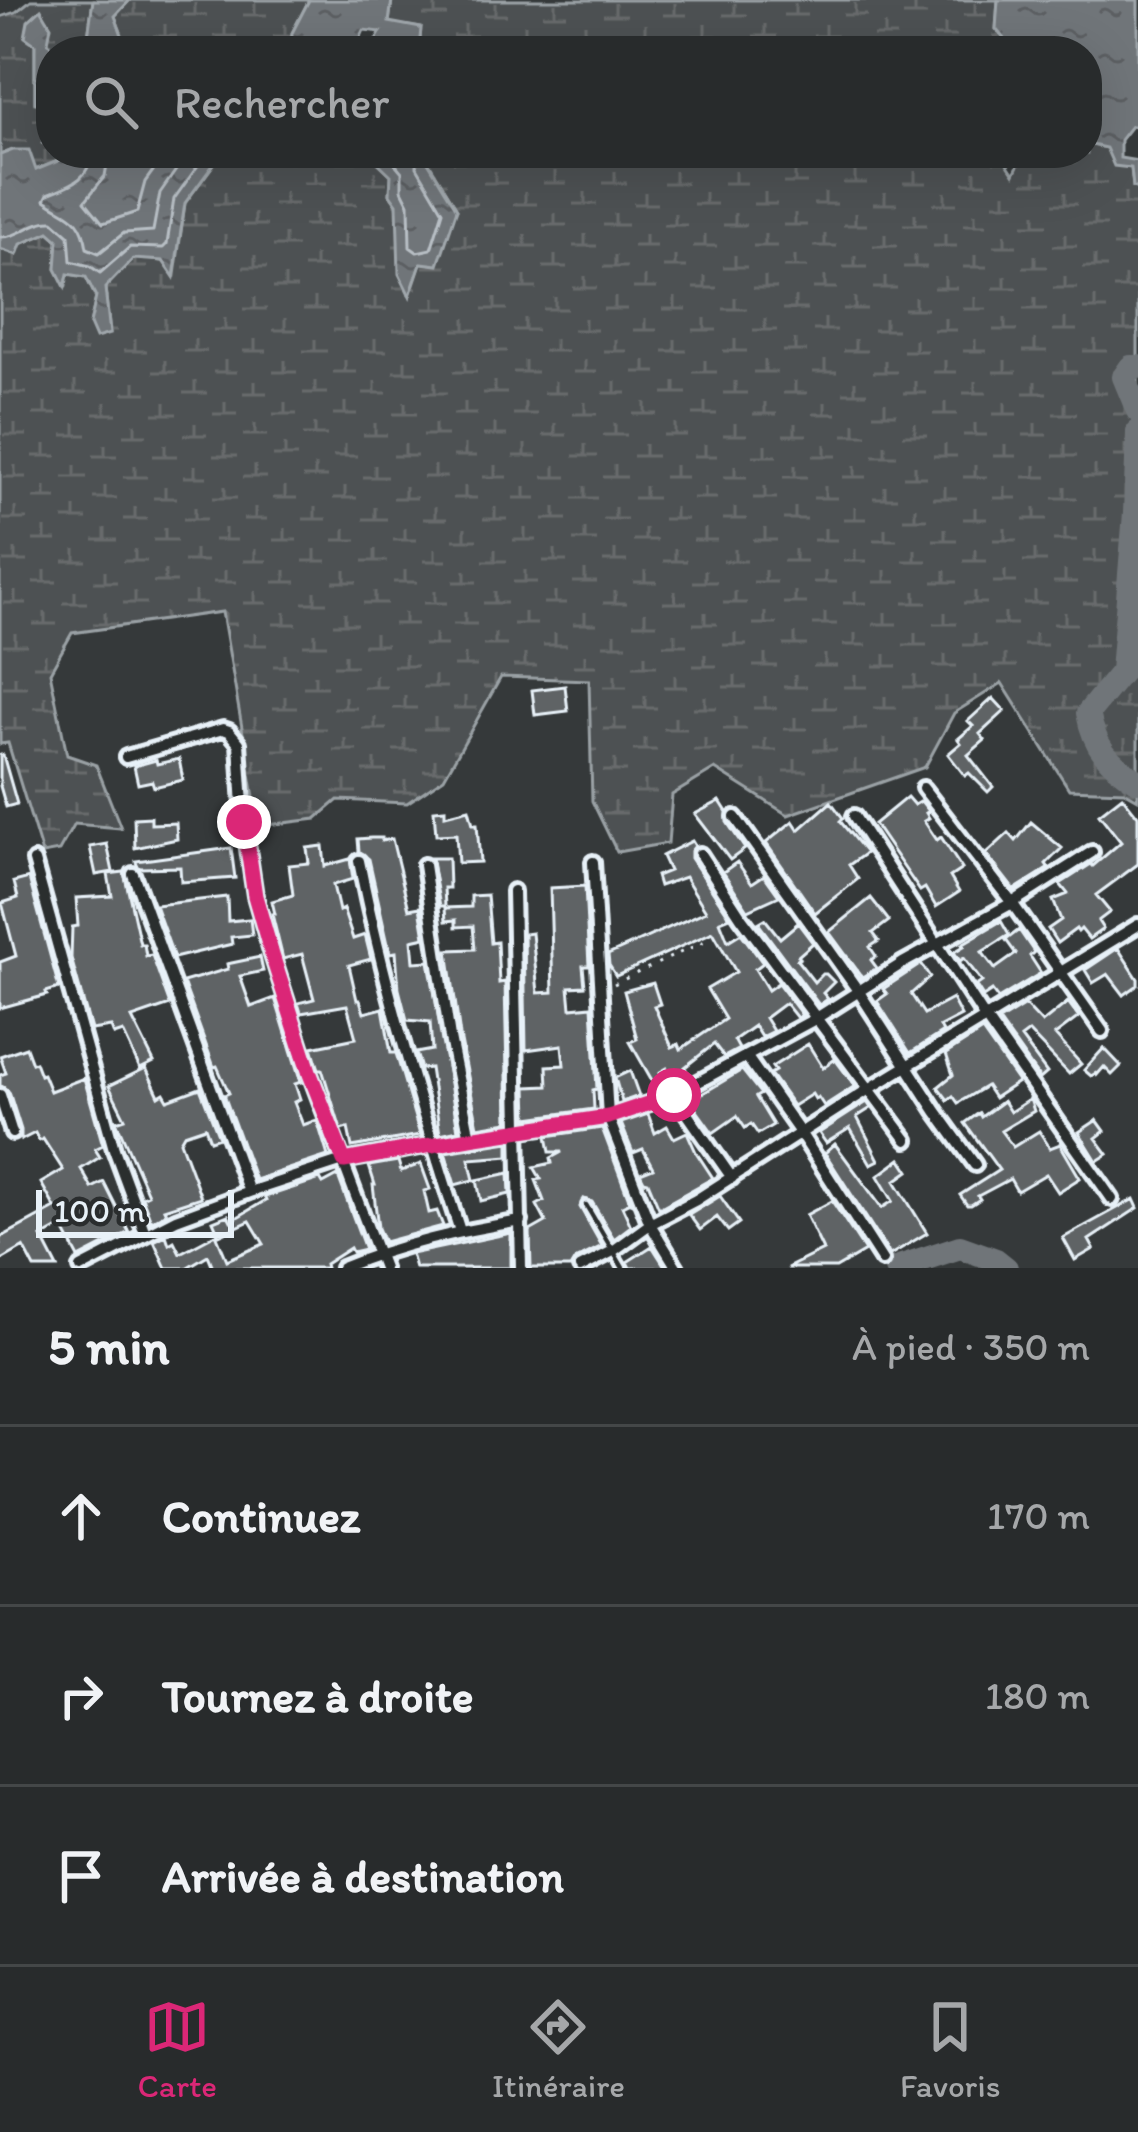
<!DOCTYPE html>
<html lang="fr">
<head>
<meta charset="utf-8">
<style>
	:root { --surface:#282b2c; --page:#303334; --text:#f1f3f6; --muted:#a5a7a9; --line:#444748; --accent:#db2777 }
	body { margin:0; font-family:Itim,sans-serif; background:var(--page); color:var(--text) }
	.scale { position:absolute; left:36px; bottom:30px; width:198px; box-sizing:border-box; padding-left:12px; border:6px solid #e8f1f8; border-top:0; font-size:33px; line-height:42px; white-space:nowrap; color:#e8f1f8; -webkit-text-stroke:9px #2a2d2e; paint-order:stroke }
	.stop { position:absolute; width:36px; height:36px; margin:-27px; border:9px solid #db2777; border-radius:50%; background:#fff }
	.stop.end { background:#db2777; border-color:#fff; box-shadow:0 3px 12px #0008 }
	.list { margin:0; padding:0; list-style:none }
	h2 { display:flex; justify-content:space-between; align-items:center; height:156px; margin:0; padding:0 48px; font-size:51px }
	h2 small { font-size:39px; font-weight:400; color:var(--muted) }
	.list li { display:grid; grid-template-columns:78px 1fr auto; gap:36px; align-items:center; box-sizing:border-box; height:180px; padding:0 48px; border-top:3px solid var(--line) }
	.list b { display:block; font-size:45px; white-space:nowrap }
	.list em { font-size:39px; font-style:normal; color:var(--muted) }
	.icon { flex:none; width:66px; height:66px; fill:none; stroke:currentColor; stroke-width:2; stroke-linecap:round; stroke-linejoin:round }
	.map { position:relative; flex:none; width:1138px; height:1268px; overflow:hidden }
	.search { position:absolute; background:var(--surface); box-shadow:0 12px 48px #0002; left:36px; right:36px; top:36px; height:132px; display:flex; align-items:center; gap:30px; box-sizing:border-box; padding:0 42px; border-radius:48px; color:var(--muted); font-size:45px }
	.sheet { height:696px; background:var(--surface) }
	nav { display:flex; justify-content:space-around; align-items:center; box-sizing:border-box; height:168px; border-top:3px solid var(--line); background:var(--surface); font-size:33px; color:var(--muted) }
	nav a { display:grid; justify-items:center; gap:6px }
	nav .on { color:var(--accent) }
	.map>svg:first-child { display:block }
	.wetland { fill:url(#wetland-marsh); stroke:#9aa1a5; stroke-width:3 }
	.water { fill:url(#water-ripples); stroke:#a0a7ac; stroke-width:3 }
	.lines { fill:none; stroke-linecap:round; stroke-linejoin:round }
	.shore { stroke:#b8bfc5; stroke-width:3 }
	.river { stroke:#707579; stroke-width:24 }
	.building { fill:#5f6365; stroke:#e8f1f8; stroke-width:3 }
	.lane-casing { stroke:#e8f1f8; stroke-width:14 }
	.street-casing { stroke:#e8f1f8; stroke-width:20 }
	.path { stroke:#e8f1f8; stroke-width:3; stroke-dasharray:3 9; stroke-linecap:butt }
	.lane { stroke:#2a2d2e; stroke-width:4.5 }
	.street { stroke:#2a2d2e; stroke-width:10 }
	.route { stroke:#db2777; stroke-width:15 }
</style>
</head>
<body>
<div class="map">
<svg width="1138" height="1268" viewBox="0 0 1138 1268">
	<defs>
		<pattern id="wetland-marsh" width="20" height="14" patternUnits="userSpaceOnUse" patternTransform="scale(3)"><rect width="20" height="14" fill="#4d5152"/><path d="M1 5h8M5 5V1M11 12h8M15 12V8" fill="none" stroke="#676a6c"/></pattern>
		<pattern id="water-ripples" width="26" height="14" patternUnits="userSpaceOnUse" patternTransform="scale(3)"><rect width="26" height="14" fill="#707579"/><path d="M2 4q2-2 4 0t4 0M15 11q2-2 4 0t4 0" fill="none" stroke="#5b5e62"/></pattern>
	</defs>
	<rect width="100%" height="100%" fill="#35393a"/>
	<filter id="ink" filterUnits="userSpaceOnUse"><feTurbulence type="fractalNoise" baseFrequency=".00833" numOctaves="2"/><feDisplacementMap in="SourceGraphic" scale="24" xChannelSelector="R" yChannelSelector="G"/><feConvolveMatrix kernelMatrix="1 2 1 2 8 2 1 2 1" color-interpolation-filters="sRGB"/></filter>
	<g filter="url(#ink)">
		<!-- wetland -->
		<path class="wetland" d="M31 0H93L87 44 95 51H55L48 42 35 44V102L51 105 44 142 51 141V153H88V157L75 154 35 170 13 150 0 155V17L16 12Z
			M130 0H309L292 33 291 51H122L125 43 115 16Z
			M392 0H998L996 29 1014 51H475V41L454 50H419L421 28 389 23Z
			M1087 144 1106 148 1131 167 1133 187 1138 189V799L1124 791 1069 789 1002 683 954 713 925 767 788 815 715 769 672 795 668 843 617 852 592 801 589 680 501 677 444 778 407 803 338 800 316 819 259 826 222 612 72 633 50 672 67 755 96 765 121 828 74 824 59 851 42 854 8 743 0 744V249L21 244 49 232 59 241 56 269 66 285 68 274 86 277 96 298 90 324 110 333 105 288 134 258 163 261 175 275 185 203 222 153H368L391 175 390 194 397 204 409 295 421 263 457 209 428 161 429 153H1000L1014 174 1024 153H1087Z"/>
		<!-- water -->
		<path class="water" d="M93 0H130L115 16 125 43 122 51H95L87 44Z
			M309 0H392L389 22 421 28 419 50H454L475 40V51H368L381 32 364 30 355 51H291L292 33Z
			M998 0H1138V126H1131L1120 140V158L1138 161V189L1133 187 1131 168 1114 166 1106 148 1087 144V51H1044L1033 46 1032 51H1014L996 29Z
			M41 9 51 26 48 42 55 51H51V141L43 143 50 105 35 103V44L25 37 28 21Z
			M13 150H29L36 170 75 154 87 157 88 153H222L185 203 174 277 163 261 133 259 105 288 110 334 96 338 90 324 96 297 86 277 68 274 65 287 56 269 58 240 49 232 21 244 17 255 0 249V155Z
			M368 153H429L428 162 457 209 438 265 421 263 410 296 399 274 397 204 390 194 391 175Z"/>
		<g class="lines">
			<!-- shore -->
			<path class="shore" d="M91 153C90 180 70 185 48 194L45 200C67 216 82 214 87 248L99 253 124 233 153 231 160 193 188 153
				M109 153 105 176 85 201 103 223 137 212 145 182 166 153
				M386 153 402 172V190L409 204 410 247 417 252 431 249 443 211 417 167V153
				M0 237C19 238 33 220 53 221L69 235 71 261 90 266 100 273 130 247 163 248 167 244 174 199 207 153"/>
			<!-- river -->
			<path class="river" d="M1138 367H1131L1124 377 1138 411
				M1138 432 1135 513 1122 671 1088 713C1094 746 1109 764 1138 781
				M896 1268 960 1247 996 1260 1006 1268"/>
		</g>
		<!-- building -->
		<path class="building" d="M565 686 568 711 535 715 532 690Z
			M993 698 1005 711 980 734 985 740 968 755 993 787 988 792 969 773 965 776 948 754 961 743 958 739 973 726 968 721Z
			M0 755H3L17 804 6 807 0 786Z
			M179 759 183 780 154 787 152 781 138 784 134 766 156 760 157 764Z
			M1122 796 1138 816V864L1096 895 1110 912 1098 921 1103 929 1089 939 1081 929 1078 932 1076 929 1057 943 1048 929 1061 920 1053 900 1068 894 1060 884 1091 864 1093 866 1121 842 1099 814Z
			M907 797 914 805 921 801 929 811 926 813 929 818 924 821 937 840 941 837 962 869 950 877 959 892 936 907 925 888 920 891 874 824Z
			M720 801 727 812V822L745 849 730 860 695 814Z
			M831 802 843 818 840 821 866 853 849 865 858 879 815 913 766 843 793 821 799 830Z
			M445 809V815L469 809 473 824H477L480 862 458 863 456 834 436 835 434 810Z
			M151 817V824L176 823 177 839 135 848 134 818Z
			M1031 822 1062 848 1046 864 1049 868 1014 890 986 854 1009 833 1016 841Z
			M371 838H382V841L392 839 409 909 420 907 425 937 412 940 414 962 429 961 458 1130 440 1134 430 1068 421 1069 416 1053 432 1050 430 1022 407 1020 399 989 396 952 390 953 369 859 359 851 358 839Z
			M692 841 695 846 691 851V858L730 917 720 921 728 941 741 933 763 963 755 969 768 990 778 983 802 1015 797 1018 785 1003 765 1018 773 1031 761 1037 754 1026 734 1040 739 1049 724 1057 714 1044 685 1067 689 1076 676 1083 667 1068 660 1072 666 1085 657 1089 630 1042 637 1039 624 991 653 983 660 1004 654 1006 672 1047 679 1044 681 1049 725 1019 707 989 736 972 713 932 616 976 609 965 608 955 706 911 685 877 659 886 656 876 669 871 662 856Z
			M107 844 113 872 96 875 90 847Z
			M323 846 325 866 350 859 353 879 333 885 339 911 343 909 353 939 365 935 371 959 349 965 357 1000H360L364 1013 383 1008 391 1053H396L420 1135 352 1147 348 1128 341 1130 322 1069H319L316 1060 312 1047 356 1038 347 1005 301 1013 298 1003 314 999 302 954 283 959 272 914H275L272 901 293 895 289 865 309 863 307 848Z
			M231 848 235 878 181 882 180 867 140 868 137 865 136 861Z
			M431 858H448L449 888H444L445 906H440Z
			M737 862 752 883 764 875 779 896 748 910 723 872Z
			M124 872 140 944H144L146 956 152 955 170 1005 132 1018 154 1062 140 1069 123 1032 114 1035 111 1027 91 1030 71 958 72 927 78 926 76 898 112 896 108 874Z
			M29 878 59 988 46 992 47 995 0 1008V962L16 956 2 903 18 898 14 882Z
			M585 886 589 966H583L585 986 569 987 571 1008 592 1006 597 1089 593 1090 594 1109 528 1118 527 1087 548 1086 547 1066 564 1065 562 1045 526 1050 524 934 532 933 538 993 553 992 550 888Z
			M487 895 491 943 497 942 499 983 505 982 508 1122 478 1127 460 1036 448 950 475 949 473 926 456 927V920L446 921 445 908 471 907V896Z
			M227 897 228 921 250 919 252 935 231 937 232 944 174 958 155 905Z
			M871 898 889 921 873 933 879 941 870 947 876 956 871 960 877 968 862 977 829 932Z
			M765 919 780 938 798 923 813 943 798 956 800 958 797 960 814 982 822 974H826L834 982 823 993 828 999 819 1005 758 923Z
			M1001 921 1009 935 982 952 995 969 1016 954 1006 940 1019 930 1034 952 1030 956 1041 973 998 999 992 991 983 997 976 986 982 982 964 958 960 961 954 952 964 946 962 944Z
			M1118 948 1138 979V985L1124 995 1108 974 1093 983 1085 970Z
			M260 957 263 971 240 976 251 1007 275 998 301 1082 295 1084 300 1099 294 1102 303 1125 317 1120 328 1156 255 1180 224 1095 229 1093 217 1066 214 1067 183 982 228 969 227 964Z
			M921 964 930 977 911 994 924 1014 952 999 961 1016 940 1027 943 1032 910 1053 877 1001 887 994 883 989Z
			M1068 1002 1079 1017 1055 1035 1081 1064 1069 1074 1029 1032 1021 1038 1047 1073 1040 1079 999 1021 1025 1005 1042 1023Z
			M982 1031 1018 1082 994 1098 986 1086 958 1103 953 1096 948 1100 938 1087 953 1075 946 1054Z
			M808 1044 823 1068 835 1059 855 1086 824 1106 818 1097 815 1099 812 1094 793 1106 770 1074 775 1071 772 1067Z
			M26 1047 32 1063 35 1062 40 1075 43 1074 50 1091 84 1078 103 1145 95 1149 100 1157 81 1169 92 1188 104 1182 129 1232 79 1258 62 1226 42 1237 58 1268H35L24 1247 0 1261V1238L55 1208 41 1183 63 1170 43 1139 39 1141 35 1133 21 1140V1130L9 1092 0 1085V1075L6 1073 0 1056Z
			M1104 1048 1121 1066 1112 1075 1104 1067 1097 1075 1096 1073 1091 1076 1084 1070Z
			M146 1068 159 1096 164 1093 168 1100 200 1088 219 1137 210 1140 205 1127 184 1134 180 1141 201 1197 164 1209 166 1213 151 1221 142 1197 148 1194 116 1121 125 1118 109 1086Z
			M742 1070 761 1094 756 1097 773 1125 758 1134 751 1124 745 1128 737 1116 713 1133 690 1101Z
			M630 1071 639 1096 622 1102 615 1078Z
			M1030 1099 1034 1111 1001 1131 1013 1147 1039 1131 1050 1148 1060 1144 1080 1178 1058 1192 1046 1174 1017 1191 1010 1179 978 1196 980 1199 971 1205H967L960 1195 999 1170 965 1123 979 1113 981 1117 1003 1101 1010 1112Z
			M867 1102 871 1108 857 1117 879 1160 871 1164 850 1128 826 1143 819 1133Z
			M648 1114 655 1133 667 1126 674 1138 687 1132 696 1152 713 1178 659 1208 648 1182 644 1181 640 1173 653 1168 643 1149 633 1153 621 1123Z
			M1097 1120 1105 1131 1096 1138 1108 1154 1097 1161 1079 1132Z
			M602 1128 630 1202 622 1206 631 1226 614 1239 592 1202 584 1199 580 1207 602 1246 575 1260 570 1268H531L530 1231 546 1222 537 1205 544 1201 536 1180 541 1179 534 1167 552 1163 551 1158 562 1152H550L547 1136Z
			M509 1142V1156L469 1159 474 1180 455 1185 445 1152Z
			M835 1144 882 1208 893 1201 878 1176 901 1159 909 1171 895 1181 927 1233 890 1255 825 1153Z
			M398 1161 401 1171 421 1164 430 1189 424 1191 429 1213 437 1211 443 1226 384 1242 378 1228 373 1185H375L369 1166Z
			M509 1173 510 1194 481 1201 477 1180Z
			M338 1176 365 1249 352 1252 350 1248 325 1264 326 1268H210L213 1267 208 1255 186 1268H166L154 1241 166 1235 169 1244 174 1241 180 1253 216 1234 227 1260 264 1244 250 1221 219 1235 213 1221 228 1215 231 1221 266 1200 265 1197 320 1179 323 1184Z
			M720 1196 739 1223 728 1231 717 1217 700 1230 689 1215Z
			M1134 1199 1138 1208 1089 1240 1094 1249 1075 1260 1063 1238Z
			M832 1201 865 1251 836 1268H787L823 1250 806 1215Z
			M511 1233V1268H415L411 1254Z
			M652 1246 666 1268H630L627 1262Z"/>
		<g class="lines">
			<defs>
				<path id="lane" d="M586 1205 623 1268"/>
				<path id="street" d="M126 757 223 729 229 731 239 743 244 822 255 896 272 955 310 1074 383 1268
					M923 788 1012 903 1102 1031
					M854 816 985 1018 1112 1199
					M735 817 859 992 936 1111 975 1165
					M700 854 741 917 907 1140
					M34 861 114 1149 145 1233
					M359 861C384 986 421 1110 460 1231
					M593 862 608 1117 650 1224 677 1268
					M424 865 450 1038 470 1138
					M133 874 249 1192
					M513 891 521 1268
					M746 1056 801 1134 882 1260
					M0 1095 12 1133
					M674 1095 732 1178
					M81 1268 176 1219 249 1192 343 1161 470 1138 608 1117 674 1095 815 1019 903 963 1012 903 1092 852
					M342 1268C400 1244 459 1231 521 1221
					M580 1268 613 1251 650 1224 696 1200 869 1089 1138 925"/>
			</defs>
			<!-- lane casing -->
			<use href="#lane" class="lane-casing"/>
			<!-- street casing -->
			<use href="#street" class="street-casing"/>
			<!-- path -->
			<path class="path" d="M614 984 705 941"/>
			<!-- lane -->
			<use href="#lane" class="lane"/>
			<!-- street -->
			<use href="#street" class="street"/>
		</g>
	</g>
	<g class="lines" filter="url(#ink)">
		<!-- route -->
		<path class="route" d="M244 822 255 896 272 955 310 1074 344 1161 470 1138 608 1117 674 1095"/>
	</g>
</svg>
<div class="scale">100 m</div>
<div class="stop" style="left:674px;top:1095px"></div>
<div class="stop end" style="left:244px;top:822px"></div>
<div class="search"><svg class="icon" aria-label="search" viewBox="0 0 24 24"><circle cx="10" cy="10" r="6"/><path d="M15 15l6 6"/></svg>Rechercher</div>
</div>
<section class="sheet">
<h2>5 min<small>À pied · 350 m</small></h2>
<ul class="list">
<li><svg class="icon" aria-label="ahead" viewBox="0 0 24 24"><path d="M12 20V5M6 11l6-6 6 6"/></svg><div><b>Continuez</b></div><em>170 m</em></li>
<li><svg class="icon" aria-label="right" viewBox="0 0 24 24"><path d="M7 20v-9h11M14 6l5 5-5 5"/></svg><div><b>Tournez à droite</b></div><em>180 m</em></li>
<li><svg class="icon" aria-label="arrive" viewBox="0 0 24 24"><path d="M6 21V4h12l-3 4 3 4H6"/></svg><div><b>Arrivée à destination</b></div></li>
</ul>
</section>
<nav>
<a class="on"><svg class="icon" aria-label="map" viewBox="0 0 24 24"><path d="M3 6l6-2 6 2 6-2v14l-6 2-6-2-6 2zM9 4v14M15 6v14"/></svg>Carte</a>
<a><svg class="icon" aria-label="directions" viewBox="0 0 24 24"><path d="M12 3l9 9-9 9-9-9zM9 14v-3h6M13 9l2 2-2 2"/></svg>Itinéraire</a>
<a><svg class="icon" aria-label="saved" viewBox="0 0 24 24"><path d="M7 4h10v16l-5-4-5 4z"/></svg>Favoris</a>
</nav>
</body>
</html>
